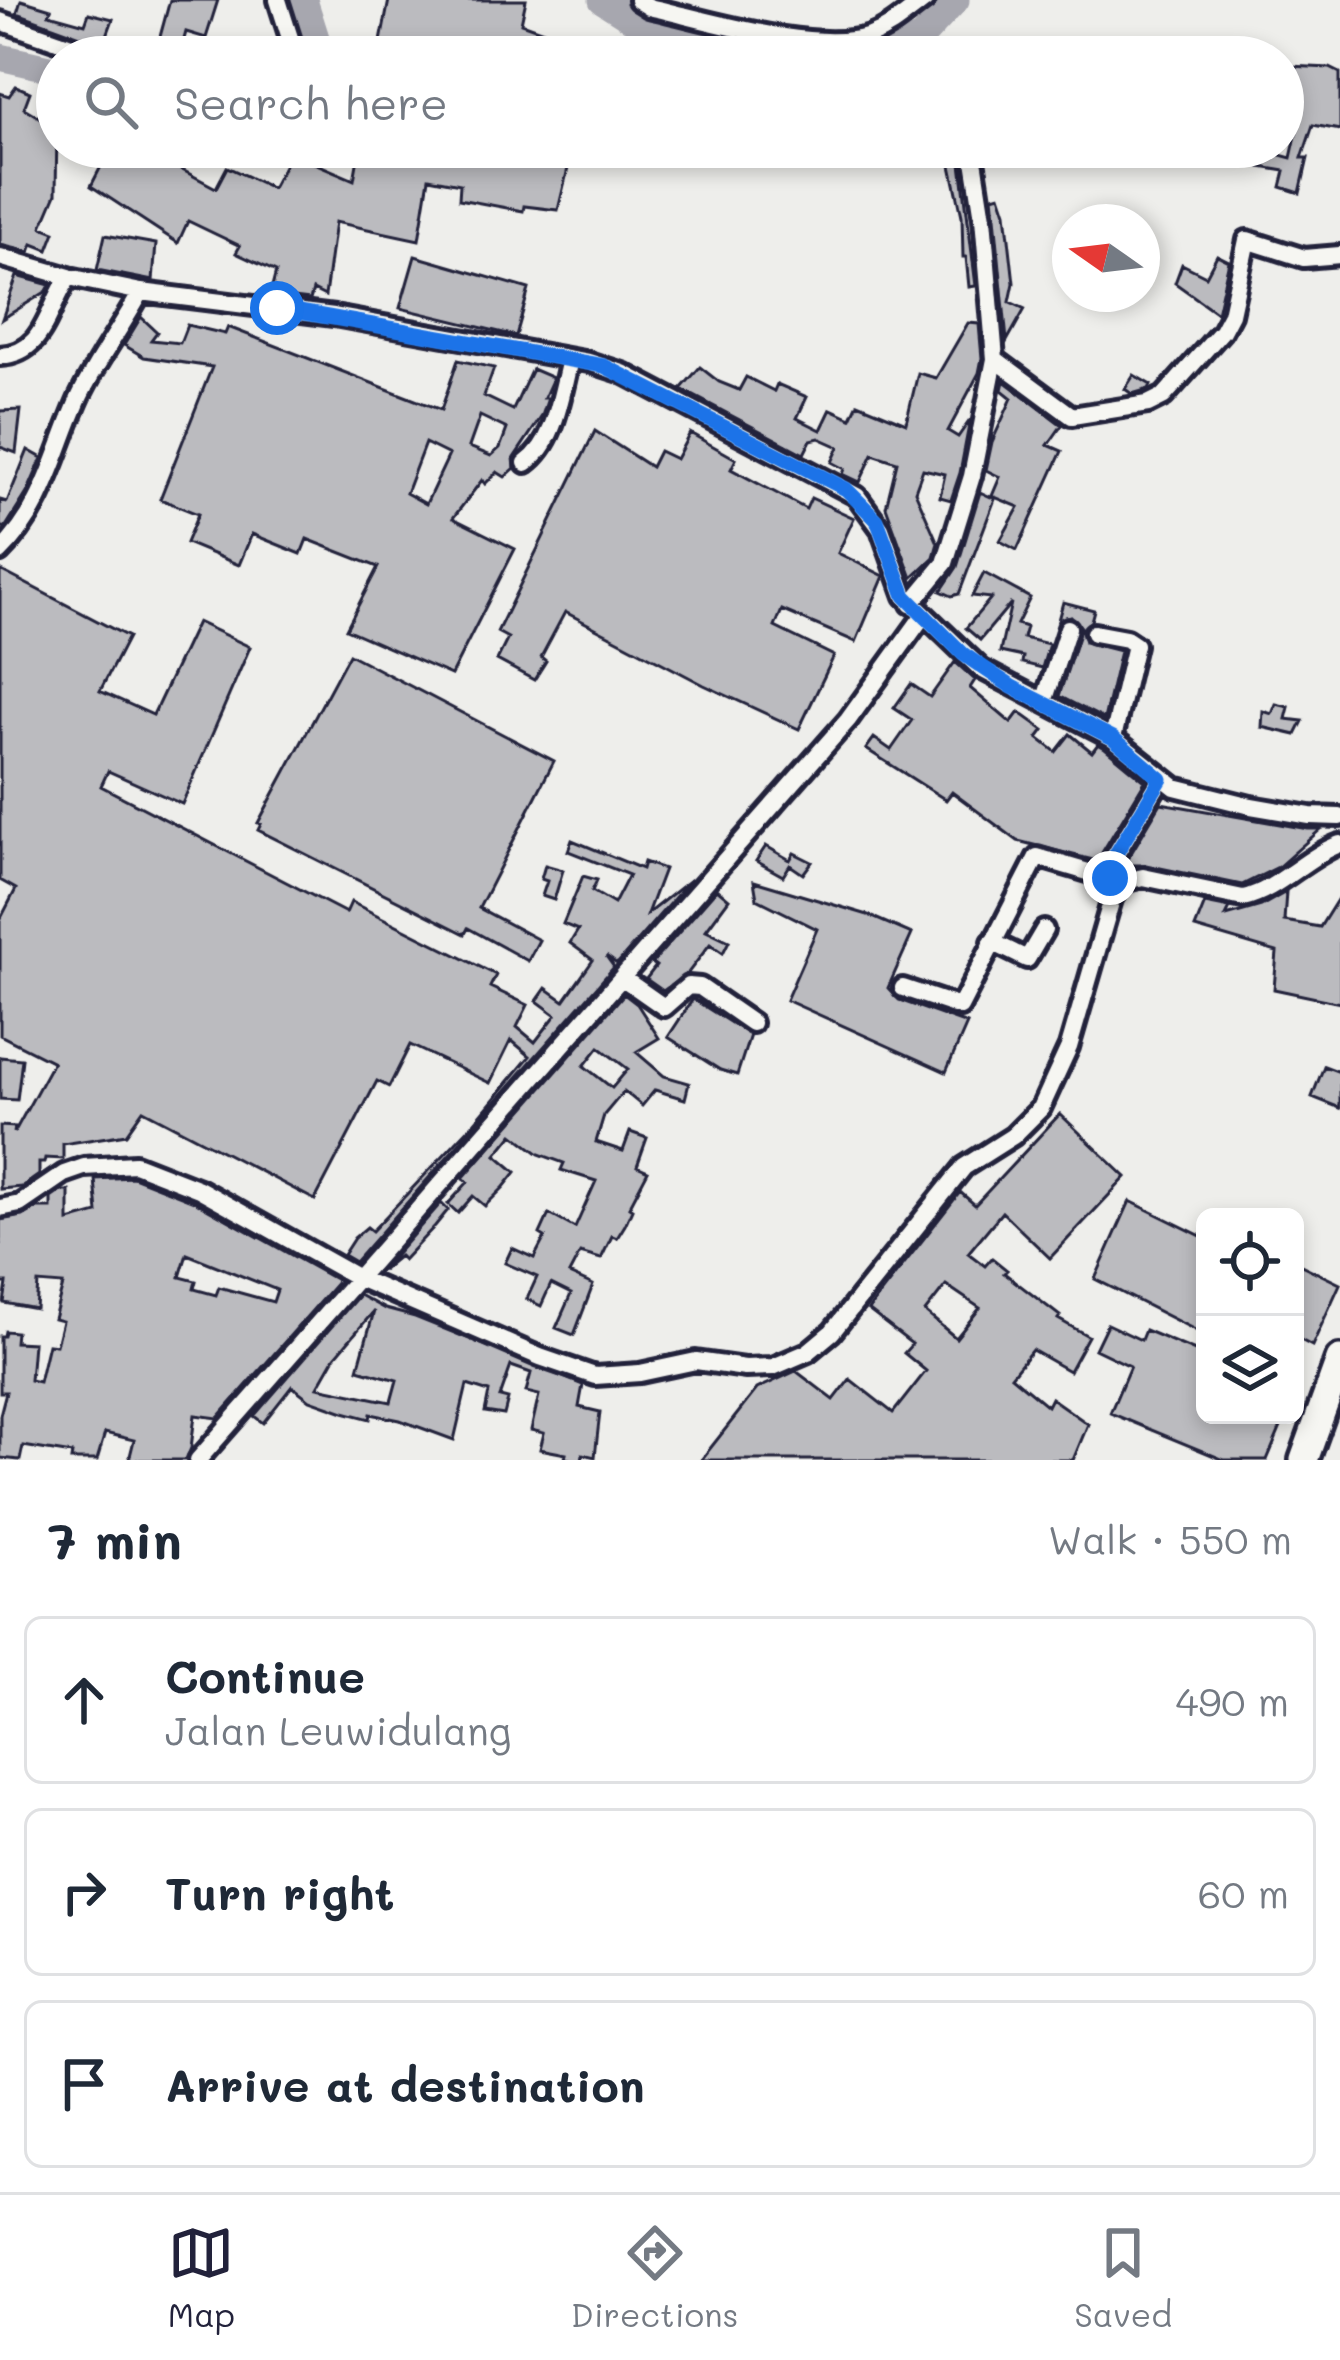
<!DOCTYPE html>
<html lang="en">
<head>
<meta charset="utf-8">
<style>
	:root { --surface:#fff; --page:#f2f2f3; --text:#1f2937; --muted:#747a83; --line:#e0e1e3; --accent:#22223b }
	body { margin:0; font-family:Mali,sans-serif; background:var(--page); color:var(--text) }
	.controls { position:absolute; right:36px; bottom:36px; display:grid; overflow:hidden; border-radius:18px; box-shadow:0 6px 18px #0003 }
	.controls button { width:108px; height:108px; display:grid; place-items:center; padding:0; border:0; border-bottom:3px solid var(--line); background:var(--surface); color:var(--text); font:60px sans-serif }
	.compass { position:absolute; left:1052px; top:204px; width:108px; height:108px; border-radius:50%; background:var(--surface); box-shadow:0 6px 18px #0003; rotate:284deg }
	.stop { position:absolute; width:36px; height:36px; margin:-27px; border:9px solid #1a73e8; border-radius:50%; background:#fff }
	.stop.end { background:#1a73e8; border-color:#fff; box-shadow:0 3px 12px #0008 }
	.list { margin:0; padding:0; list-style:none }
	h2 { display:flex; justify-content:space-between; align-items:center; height:156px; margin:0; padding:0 48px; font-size:51px }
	h2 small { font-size:39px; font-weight:400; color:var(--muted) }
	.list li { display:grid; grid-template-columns:78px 1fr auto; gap:36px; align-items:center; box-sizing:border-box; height:168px; margin:0 24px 24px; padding:0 24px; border:3px solid var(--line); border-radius:18px }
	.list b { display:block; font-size:45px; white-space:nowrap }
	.list p { margin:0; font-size:39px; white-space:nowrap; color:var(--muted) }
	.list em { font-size:39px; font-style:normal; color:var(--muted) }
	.icon { flex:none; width:66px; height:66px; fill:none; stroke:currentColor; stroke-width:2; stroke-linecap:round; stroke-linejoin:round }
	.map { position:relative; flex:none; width:1340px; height:1460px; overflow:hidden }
	.search { position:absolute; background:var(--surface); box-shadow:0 6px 18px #0003; left:36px; right:36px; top:36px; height:132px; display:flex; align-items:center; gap:30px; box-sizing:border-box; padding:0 42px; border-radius:66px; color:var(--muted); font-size:45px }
	.sheet { height:732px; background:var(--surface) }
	nav { display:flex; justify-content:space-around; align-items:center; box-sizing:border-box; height:168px; border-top:3px solid var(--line); background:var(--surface); font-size:33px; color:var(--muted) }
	nav a { display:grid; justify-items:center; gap:6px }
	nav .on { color:var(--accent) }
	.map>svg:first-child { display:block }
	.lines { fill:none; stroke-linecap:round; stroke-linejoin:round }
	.river { stroke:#a7a7af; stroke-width:27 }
	.building { fill:#bbbbbf; stroke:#22223b; stroke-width:3; fill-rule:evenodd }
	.street-casing { stroke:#22223b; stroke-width:26 }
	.primary-casing { stroke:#22223b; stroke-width:36 }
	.street { stroke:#f6f6f2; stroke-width:16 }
	.primary { stroke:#f6f6f2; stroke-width:27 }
	.route { stroke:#1a73e8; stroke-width:15 }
</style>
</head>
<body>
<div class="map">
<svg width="1340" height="1460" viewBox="0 0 1340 1460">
	<rect width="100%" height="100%" fill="#eeeeeb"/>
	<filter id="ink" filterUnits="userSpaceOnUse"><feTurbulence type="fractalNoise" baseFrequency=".00833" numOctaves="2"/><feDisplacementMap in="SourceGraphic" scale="24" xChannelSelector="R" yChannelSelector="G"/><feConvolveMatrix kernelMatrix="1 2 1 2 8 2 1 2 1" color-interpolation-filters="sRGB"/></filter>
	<g filter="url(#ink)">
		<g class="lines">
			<!-- river -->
			<path class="river" d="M304 0 322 57
				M602 0 643 26 777 57
				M0 57 57 70
				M876 57 921 38 956 0"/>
		</g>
		<!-- building -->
		<path class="building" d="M21 0 51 9 49 14 85 24 89 13 113 19 105 41 83 37 17 13Z
			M170 0H218L206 38 186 32 181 50 158 44Z
			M389 0H526L521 23 560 37 552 57H378Z
			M1289 66 1330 68 1340 73V130L1313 125 1302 158H1308L1300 193 1281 187 1285 171 1261 167 1266 151 1291 158 1299 122 1283 117V85Z
			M16 86 30 92 24 108 57 128 56 194 42 227 55 232 48 250 33 244 30 252 0 245V93L9 96Z
			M111 147H139L216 188 227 167 272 188 291 153 354 180 360 147H473L569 164 558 210 524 206 523 211 459 199 460 184 429 178 419 240 335 222 325 296 313 290 310 300 270 295 276 272 236 253 240 246 188 221 178 243 91 186Z
			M947 147H959L976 286 969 287 966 257H963L962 216Z
			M1000 194 1006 212 1014 283 1010 302 1025 309 1007 341 993 196Z
			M105 235 156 244 153 281 97 270Z
			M1217 255 1229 261 1217 313 1175 283 1182 264 1206 276Z
			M415 256 529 289 516 336 400 308Z
			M17 276 50 285 47 291 2 319Z
			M141 317 157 332 151 340 180 343 187 325 225 334 228 327 441 410 458 360 494 368 484 396 513 410 532 369 553 378 544 398H548L542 416 514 458 515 468 505 477 497 472 485 484 482 480 453 518 515 549 451 675 346 629 378 567 307 539 301 554 252 534 239 565 186 543 198 514 160 499 212 367 144 357 124 345ZM480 416 507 429 500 448 491 456 469 447ZM425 443 449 455 426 504 406 493Z
			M968 323 979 324 982 358 979 373 948 431 958 437 970 420 960 473 951 500 940 497 945 474 923 469 915 491 938 543 934 557 912 578 886 507 897 462 873 454 860 482 843 474 845 469 832 462 839 447 819 438 811 440 804 454 681 389 700 367 719 382 739 390 746 377 774 391 777 384 807 397 797 418 821 430 831 409 851 418 858 403 906 423 918 373 936 378Z
			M1134 375 1151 385 1149 389 1132 394 1125 389Z
			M1004 381 1062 425 1048 445 1062 451 1017 550 1000 541 1019 507 992 496 1000 477 986 470 992 442 1012 398 1002 390Z
			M21 410 16 453 0 447V411Z
			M595 431 651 467 659 451 676 459 690 433 736 459 731 469 806 509 811 498 854 518 838 553 884 576 856 642 782 610 775 627 834 656 799 729 704 685 565 612 541 657 546 661 534 680 497 660 508 638 497 632Z
			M28 450 42 458 27 493 5 528 0 526V500L7 502Z
			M980 492 995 499 959 594 952 596 941 591 957 567Z
			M0 570 128 637 100 691 153 715 197 622 250 647 182 804 108 771 101 786 346 913 351 902 496 975 490 987 528 1005 517 1027 535 1042 556 1015 537 1001 546 988 564 1001 593 960 570 943 578 930 563 924 583 876 597 880 592 891 614 904 629 875 568 851 572 840 642 869 644 862 664 869 647 914 691 879 617 964 606 956 614 967 355 1262 343 1255 354 1238 367 1227 372 1231 474 1123 530 1056 511 1040 490 1083 410 1045 389 1087 377 1081 315 1200 143 1110 126 1134 63 1144V1159L45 1158 44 1163H39V1175L22 1187 0 1189V1126L15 1127 14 1133 53 1062 0 1035V920L16 889 0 880Z
			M984 573 1030 598 1017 624 1026 627 1023 638 1049 644 1042 668 1022 663 1023 657 1000 652 1011 603 980 640 966 628 991 598 972 596Z
			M1063 602 1094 610 1091 621 1082 630 1085 642 1120 651 1104 719 1059 696 1081 627 1071 616 1058 620Z
			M349 654 554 761 479 908 539 940 528 961 468 928 465 934 258 830 261 824 258 823Z
			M955 662 975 680 970 688 1011 723 1019 712 1044 730 1038 738 1056 752 1070 734 1092 752 1098 744 1105 748 1145 781 1097 861 1018 841 952 792 946 800 866 749 874 738 891 750 912 720 894 708 911 684 930 697Z
			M1276 704 1289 707 1286 719 1303 721 1296 735 1262 727 1263 711 1272 714Z
			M1161 803 1308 829H1321L1278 867 1242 885 1146 865H1124Z
			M766 846 790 860 794 853 812 862 803 874 790 865 783 876 756 861Z
			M545 865 563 870 554 900 542 896 547 881 541 879Z
			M754 881 868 915 912 934 888 988 899 1000 967 1024 946 1072 786 1000 817 929 757 899Z
			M717 889 729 899 706 930 729 941 723 953 710 944 688 973 663 991 646 979 656 966 652 963Z
			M1286 892 1284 921 1320 927 1340 895V1003L1274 989 1277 952 1195 928 1205 903 1230 908 1226 916 1261 906Z
			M624 994 637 1004 659 1038 636 1052 664 1076 689 1083 685 1099 655 1090 642 1106 624 1091 604 1115 596 1142 623 1151 630 1132 647 1138 637 1166 648 1171 629 1207 632 1209 625 1225 617 1238 612 1236 601 1259 580 1253 569 1274 593 1285 574 1335 556 1328 571 1294 551 1284 541 1306 527 1299 537 1277 505 1263 512 1248 534 1258 545 1237 540 1234 549 1214 575 1228 596 1181 561 1170 564 1163 539 1154 513 1134 496 1155 516 1172 504 1187 485 1206 473 1196 458 1213 448 1204 468 1182 463 1178ZM599 1047 628 1069 612 1088 584 1066Z
			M693 999 750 1035 737 1075 720 1070 668 1037Z
			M0 1057 22 1059 17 1100 0 1099Z
			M1324 1066 1340 1072V1108L1312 1097Z
			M1060 1114 1126 1177 1050 1258 1002 1212 968 1253 985 1266 992 1258 1007 1270 1004 1273 1060 1316 1058 1319 1088 1336 1069 1371 1032 1350 1011 1376 1047 1406 1051 1398 1088 1424 1073 1460H701L757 1389 796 1371 834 1400 850 1379 893 1413 926 1371 904 1353 912 1344 868 1310 960 1192 975 1205ZM946 1285 980 1308 956 1338 925 1312Z
			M133 1177 194 1201 338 1281 218 1418 195 1415 191 1448 186 1460H129L134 1440 105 1433 97 1460H71L72 1454 23 1446 20 1460 0 1458V1415L6 1392H0V1336H4L5 1331 16 1332 15 1342 33 1343 30 1380 39 1382 48 1344 56 1345 62 1321 54 1319 63 1285 38 1283 36 1309 4 1303 7 1283H0V1220L23 1216 37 1208H51V1198L61 1191H69V1221L98 1213 95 1179ZM187 1254 277 1290 273 1302 219 1287 216 1295 194 1289 196 1281 180 1277Z
			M1130 1201 1205 1238V1335L1095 1279Z
			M441 1203 448 1210 435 1226 403 1260 399 1256 382 1270Z
			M1295 1262 1340 1284 1312 1346 1295 1337Z
			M359 1295 385 1309 415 1317 583 1385 579 1407 600 1412 595 1457 583 1454 582 1460H572L565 1458 566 1454 540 1449 544 1433 531 1430 539 1395 526 1392 531 1373 511 1366 500 1397 508 1399 504 1415 485 1412 489 1392 467 1385 454 1440 400 1420 371 1414 370 1419 344 1412 310 1400 292 1386 263 1423 254 1416ZM374 1311 358 1369 397 1380 391 1402 318 1387 335 1357Z
			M1107 1324 1141 1340 1145 1330 1205 1355V1415H1286L1267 1460H1224L1110 1413 1130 1366 1095 1349Z"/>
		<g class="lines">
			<defs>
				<path id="street" d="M278 0 296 57
					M638 0 649 7C707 20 815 54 870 36 892 28 907 13 925 0
					M0 21 80 49 120 57
					M0 257 69 277 141 292 334 316 589 362 623 373 857 496 881 529 905 596 981 669 1113 738 1175 787 1251 806 1310 816 1340 817
					M0 356C46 353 47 308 69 277
					M995 359 1072 416 1148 404 1164 396 1222 331 1231 314 1247 240 1304 258 1340 255
					M526 463C556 442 561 393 570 360
					M0 552C45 509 55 451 80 396 97 360 122 327 141 292
					M911 604 945 563 972 476 995 359 983 218 972 147
					M1094 633 1126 639 1135 645 1113 738
					M1044 702 1068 628
					M1102 877 1161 779
					M992 942 1027 959 1044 930
					M624 979 664 1007 688 986 700 987 752 1023
					M903 988 960 1007 1037 857 1105 877 1119 886
					M0 1208 20 1204 64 1174 84 1167 135 1164 199 1189 358 1278 540 1357 595 1376 640 1373 696 1361 745 1368 773 1367 808 1352 832 1332 964 1167 1013 1136 1041 1108 1069 1047 1112 899 1122 882 1143 877 1243 898C1278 890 1305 857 1340 844
					M198 1460 848 720 923 616"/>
				<path id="primary" d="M1304 1460 1340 1360"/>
			</defs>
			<!-- street casing -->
			<use href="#street" class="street-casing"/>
			<!-- primary casing -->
			<use href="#primary" class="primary-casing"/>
			<!-- street -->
			<use href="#street" class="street"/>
			<!-- primary -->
			<use href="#primary" class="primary"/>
		</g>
	</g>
	<g class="lines" filter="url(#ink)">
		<!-- route -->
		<path class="route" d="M277 308 604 366 846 489 877 520 905 596 963 654 1012 687 1113 738 1161 779 1102 877 1110 878"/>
	</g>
</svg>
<div class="controls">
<button><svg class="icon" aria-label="locate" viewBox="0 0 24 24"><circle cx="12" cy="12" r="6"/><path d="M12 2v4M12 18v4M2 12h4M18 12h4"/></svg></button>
<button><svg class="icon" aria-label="layers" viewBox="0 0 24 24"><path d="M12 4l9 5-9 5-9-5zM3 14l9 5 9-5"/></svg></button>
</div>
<svg class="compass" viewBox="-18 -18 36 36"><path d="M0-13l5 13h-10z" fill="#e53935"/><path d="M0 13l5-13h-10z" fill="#747a83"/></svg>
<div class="stop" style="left:277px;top:308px"></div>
<div class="stop end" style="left:1110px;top:878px"></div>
<div class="search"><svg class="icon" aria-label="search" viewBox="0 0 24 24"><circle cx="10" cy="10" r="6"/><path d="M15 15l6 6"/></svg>Search here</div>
</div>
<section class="sheet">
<h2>7 min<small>Walk · 550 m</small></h2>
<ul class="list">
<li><svg class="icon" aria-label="ahead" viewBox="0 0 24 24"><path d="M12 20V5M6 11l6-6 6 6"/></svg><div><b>Continue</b><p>Jalan Leuwidulang</p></div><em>490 m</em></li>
<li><svg class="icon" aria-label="right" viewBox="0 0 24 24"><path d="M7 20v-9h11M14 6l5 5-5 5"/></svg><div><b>Turn right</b></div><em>60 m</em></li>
<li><svg class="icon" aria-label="arrive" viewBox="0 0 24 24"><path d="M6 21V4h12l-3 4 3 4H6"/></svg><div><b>Arrive at destination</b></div></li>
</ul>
</section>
<nav>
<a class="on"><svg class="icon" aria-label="map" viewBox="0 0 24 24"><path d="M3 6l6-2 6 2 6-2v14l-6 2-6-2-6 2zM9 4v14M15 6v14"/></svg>Map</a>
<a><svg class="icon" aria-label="directions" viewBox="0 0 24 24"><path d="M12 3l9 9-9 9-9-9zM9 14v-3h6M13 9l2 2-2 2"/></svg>Directions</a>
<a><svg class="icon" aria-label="saved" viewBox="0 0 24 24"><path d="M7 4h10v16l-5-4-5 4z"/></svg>Saved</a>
</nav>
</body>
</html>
